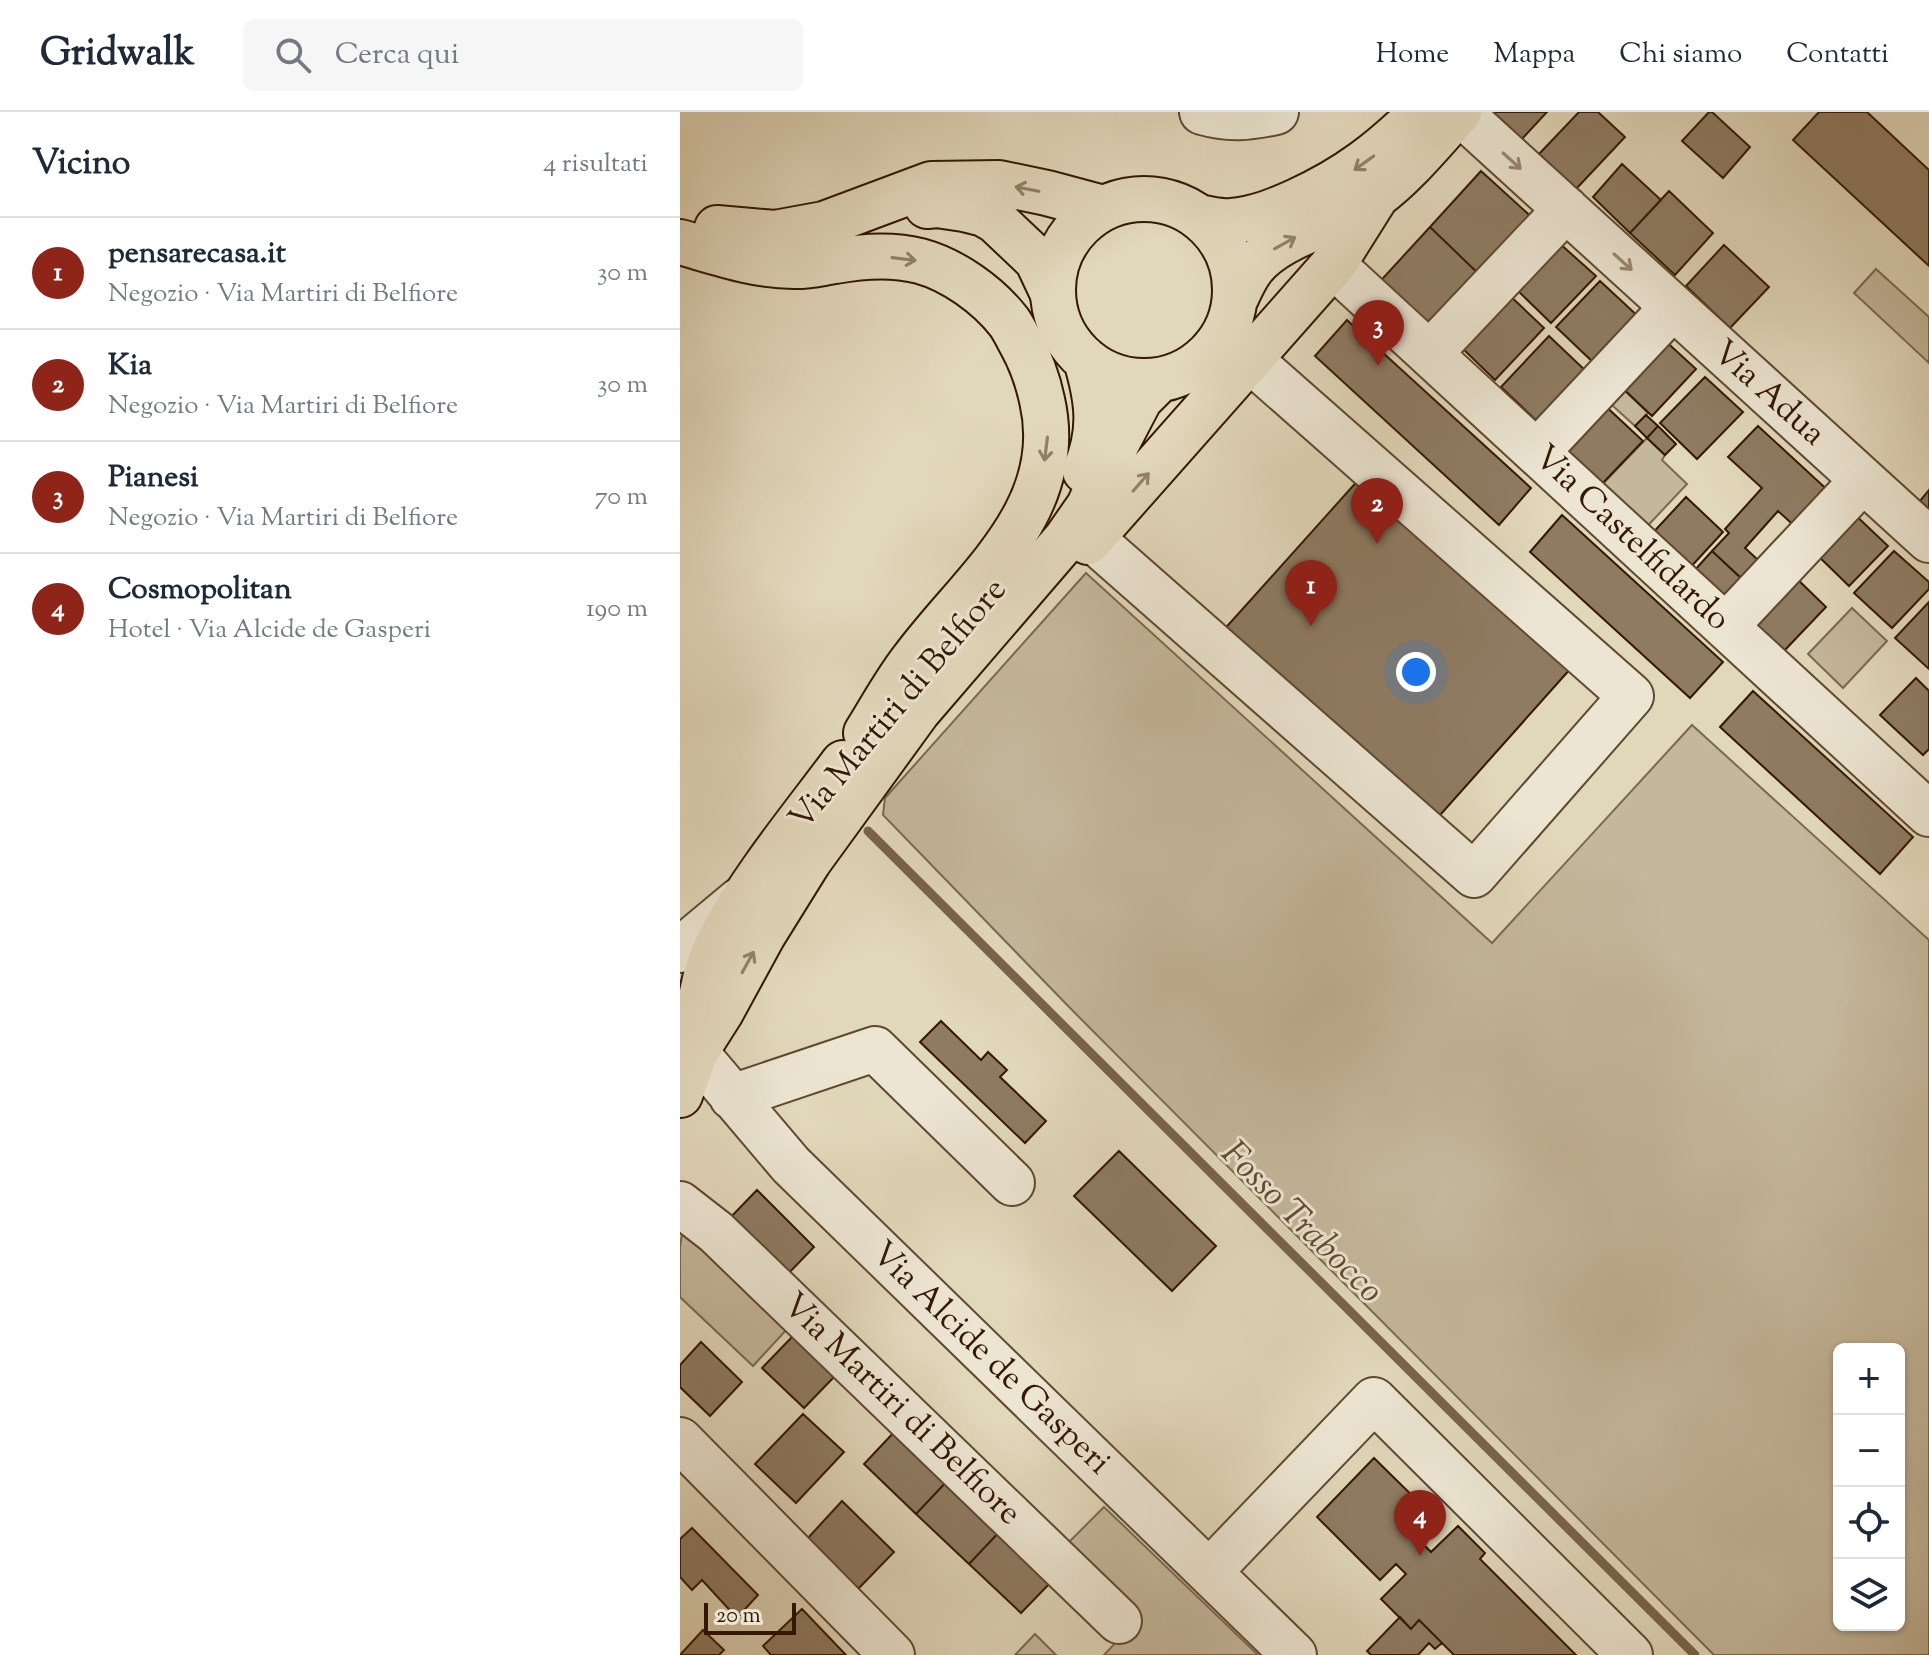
<!DOCTYPE html>
<html lang="it">
<head>
<meta charset="utf-8">
<style>
	:root { --surface:#fff; --page:#f6f6f7; --text:#1f2937; --muted:#747a83; --line:#e0e1e3; --accent:#8f2418 }
	body { margin:0; font-family:"Sorts Mill Goudy",serif; background:var(--page); color:var(--text) }
	.controls { position:absolute; right:24px; bottom:24px; display:grid; overflow:hidden; border-radius:12px; box-shadow:0 2px 6px #0004 }
	.controls button { width:72px; height:72px; display:grid; place-items:center; padding:0; border:0; border-bottom:2px solid var(--line); background:var(--surface); color:var(--text); font:40px sans-serif }
	.scale { position:absolute; left:24px; bottom:20px; width:92px; box-sizing:border-box; padding-left:8px; border:4px solid #341802; border-top:0; font-size:22px; line-height:28px; white-space:nowrap; color:#341802; -webkit-text-stroke:6px #ece5d2; paint-order:stroke }
	.you { position:absolute; left:736px; top:560px; width:28px; height:28px; margin:-20px; border:6px solid #fff; border-radius:50%; background:#1a73e8; box-shadow:0 0 0 12px #1a73e833 }
	.badge { display:grid; place-items:center; width:52px; height:52px; border-radius:50%; background:var(--accent); color:#fff; font-size:26px; font-weight:700 }
	.pin { position:absolute; translate:-50% -66px; filter:drop-shadow(0 2px 4px #0008) }
	.pin::after { content:''; position:absolute; top:42px; width:28px; height:24px; background:inherit; clip-path:polygon(0 0,100% 0,50% 100%) }
	.list { margin:0; padding:0; list-style:none }
	h2 { display:flex; justify-content:space-between; align-items:center; height:104px; margin:0; padding:0 32px; font-size:34px }
	h2 small { font-size:26px; font-weight:400; color:var(--muted) }
	.list li { display:grid; grid-template-columns:52px 1fr auto; gap:24px; align-items:center; box-sizing:border-box; height:112px; padding:0 32px; border-top:2px solid var(--line) }
	.list b { display:block; font-size:30px; white-space:nowrap }
	.list p { margin:0; font-size:26px; white-space:nowrap; color:var(--muted) }
	.list em { font-size:26px; font-style:normal; color:var(--muted) }
	.icon { flex:none; width:44px; height:44px; fill:none; stroke:currentColor; stroke-width:2; stroke-linecap:round; stroke-linejoin:round }
	.map { position:relative; flex:none; width:1249px; height:1543px; overflow:hidden }
	header { display:flex; align-items:center; gap:48px; box-sizing:border-box; height:112px; padding:0 40px; background:var(--surface); border-bottom:2px solid var(--line) }
	header strong { font-size:38px }
	nav { display:flex; gap:44px; margin-inline-start:auto; font-size:28px }
	.search { width:560px; height:72px; background:var(--page); display:flex; align-items:center; gap:20px; box-sizing:border-box; padding:0 28px; border-radius:12px; color:var(--muted); font-size:30px }
	main { display:flex }
	aside { flex:1; background:var(--surface) }
	.map>svg:first-child { display:block }
	.green { fill:#c4b79b; stroke:#7c684e; stroke-width:2; fill-rule:evenodd }
	.lines { fill:none; stroke-linecap:round; stroke-linejoin:round }
	.stream { stroke:#78644b; stroke-width:9 }
	.building { fill:#8e7b62; stroke:#341802; stroke-width:2 }
	.minor-casing { stroke:#5f4830; stroke-width:48 }
	.major-casing { stroke:#341802; stroke-width:48 }
	.highway-casing { stroke:#341802; stroke-width:48 }
	.minor { stroke:#ece5d2; stroke-width:44 }
	.major { stroke:#e1d7ba; stroke-width:44 }
	.highway { stroke:#e1d7ba; stroke-width:44 }
	.oneway { stroke:#998974 }
	.oneway2 { stroke:#938167 }
	.labels { text-anchor:middle; dominant-baseline:central; stroke-width:6; stroke-linejoin:round; paint-order:stroke }
	.street-label { font-size:34px; fill:#341802; stroke:#ece5d2 }
	.water-label { font-size:36px; font-style:italic; fill:#624a32; stroke:#ece5d2 }
</style>
</head>
<body>
<header>
<strong>Gridwalk</strong>
<div class="search"><svg class="icon" aria-label="search" viewBox="0 0 24 24"><circle cx="10" cy="10" r="6"/><path d="M15 15l6 6"/></svg>Cerca qui</div>
<nav><a>Home</a><a>Mappa</a><a>Chi siamo</a><a>Contatti</a></nav>
</header>
<main>
<aside>
<h2>Vicino<small>4 risultati</small></h2>
<ul class="list">
<li><span class="badge">1</span><div><b>pensarecasa.it</b><p>Negozio · Via Martiri di Belfiore</p></div><em>30 m</em></li>
<li><span class="badge">2</span><div><b>Kia</b><p>Negozio · Via Martiri di Belfiore</p></div><em>30 m</em></li>
<li><span class="badge">3</span><div><b>Pianesi</b><p>Negozio · Via Martiri di Belfiore</p></div><em>70 m</em></li>
<li><span class="badge">4</span><div><b>Cosmopolitan</b><p>Hotel · Via Alcide de Gasperi</p></div><em>190 m</em></li>
</ul>
</aside>
<div class="map">
<svg width="1249" height="1543" viewBox="0 0 1249 1543">
	<rect width="100%" height="100%" fill="#e1d7ba"/>
	<filter id="stains"><feTurbulence type="fractalNoise" baseFrequency=".0025" numOctaves="4"/><feColorMatrix values="0 0 0 0 .2 0 0 0 0 .09 0 0 0 0 .02 0 0 0 .5 -.17"/></filter>
	<radialGradient id="worn" r=".72"><stop offset=".6" stop-color="#630" stop-opacity="0"/><stop offset="1" stop-color="#630" stop-opacity=".3"/></radialGradient>
	<!-- green -->
	<path class="green" d="M1196 157 1249 205V251L1174 181Z
		M936 270 968 301 955 314 923 285Z
		M967 326 985 343 982 348 1007 372 958 424 913 382Z
		M406 461 812 831 1012 613 1249 828V1543H1034L393 899 203 703 205 686ZM1159 1237H1219V1513H1159Z
		M1172 496 1207 529 1163 576 1128 542Z
		M3 1115 108 1216 73 1254 0 1185V1135Z
		M424 1395 578 1543H424L456 1509 382 1437Z
		M355 1522 376 1543H335Z"/>
	<g class="lines">
		<!-- stream -->
		<path class="stream" d="M188 719 1015 1543"/>
	</g>
	<!-- building -->
	<path class="building" d="M813 0H867L842 27Z
		M899 0H918L945 25 896 77 859 42Z
		M1029 0H1032L1070 35 1043 66 1002 29Z
		M1139 0H1187L1249 58V154L1113 28Z
		M942 52 981 88 950 121 913 85Z
		M801 59 857 110 805 168 750 115Z
		M989 79 1033 121 995 163 950 121Z
		M750 115 805 168 751 227 694 176Z
		M878 130 916 164 871 211 835 176Z
		M1044 133 1089 175 1050 216 1006 174Z
		M920 169 961 207 917 254 876 215Z
		M827 181 864 216 815 268 779 233Z
		M667 208 851 376 819 413 635 244Z
		M869 224 909 262 861 313 821 275Z
		M980 224 1016 257 972 304 936 270Z
		M1025 265 1063 300 1017 347 980 311Z
		M919 288 963 329 921 373 878 332Z
		M966 303 978 314 967 326 955 314Z
		M978 314 996 332 985 343 967 326Z
		M1078 314 1153 383 1120 419 1098 399 1065 436 1078 448 1061 466 1032 439 1049 421 1045 417 1082 376 1048 345Z
		M681 365 892 555 753 711 541 521Z
		M1249 378V397L1240 389Z
		M1006 385 1043 420 1007 459 969 425Z
		M1170 398 1208 434 1169 474 1132 438Z
		M882 403 1043 550 1010 586 850 440Z
		M1032 439 1064 469 1046 489 1014 459Z
		M1214 439 1249 470V477L1212 516 1174 481Z
		M1111 461 1146 495 1103 540 1067 508Z
		M1249 490V557L1215 526Z
		M1236 566 1249 579V637L1243 643 1200 603Z
		M1073 579 1233 725 1200 762 1040 615Z
		M261 909 301 948 308 940 327 958 320 965 366 1009 345 1031 240 930Z
		M439 1039 536 1134 492 1179 394 1084Z
		M77 1078 134 1135 104 1166 47 1109Z
		M113 1224 155 1264 124 1296 82 1256Z
		M21 1230 62 1270 30 1304 0 1275V1253Z
		M123 1302 164 1340 116 1391 75 1352Z
		M217 1317 269 1367 236 1402 184 1352Z
		M694 1346 757 1408 738 1427 751 1440 778 1414 805 1441 800 1447 896 1543H774L739 1508 731 1517 701 1487 726 1462 716 1452 700 1468 637 1405Z
		M269 1367 322 1417 289 1452 236 1402Z
		M162 1389 214 1440 178 1477 127 1427Z
		M12 1416 78 1483 57 1506 22 1468 12 1478 0 1465V1427Z
		M322 1417 374 1467 341 1501 289 1452Z
		M122 1497 166 1543H91L83 1534Z
		M720 1505 731 1517 739 1508 762 1531 755 1537 749 1531 738 1543H691L687 1539Z
		M23 1518 44 1538 39 1543H0Z"/>
	<g class="lines">
		<defs>
			<path id="minor" d="M522 0C550 8 568 6 596 0
				M779 0 1249 428
				M653 153 1249 702
				M765 225 886 97
				M872 324 993 195
				M411 426 794 763 951 584 569 247
				M1061 498 1183 368
				M0 838 60 788
				M0 922 111 1053 614 1543
				M52 985 195 937 332 1071
				M0 1092 36 1120 439 1509
				M0 1328 212 1543
				M529 1460 694 1288 950 1543"/>
			<path id="major" d="M373 178a91 91 0 1 1 182 0a91 91 0 1 1-182 0Z
				M521 106C531 107 542 110 552 109 575 107 595 99 617 89 668 66 702 39 742 0
				M555 188C560 177 565 165 573 155 601 121 660 111 696 84 727 61 753 28 779 0
				M405 359C422 319 418 289 406 248
				M408 430 653 153 697 83
				M17 920C19 888 26 853 42 824 73 765 123 705 163 651
				M0 983 15 941 41 900 83 823 129 749 238 599 386 427 409 394 436 333 460 287 479 268"/>
			<path id="highway" d="M247 94 257 93 284 97 304 102 316 109 357 148 373 182
				M37 116 95 121 144 112 251 72 319 71 367 81 423 96
				M0 130C36 140 75 154 113 154 128 155 141 151 155 149 182 144 213 142 240 149 273 158 308 183 329 210 334 217 337 224 341 231 351 249 358 269 362 288 388 399 290 470 232 549 215 571 201 597 186 621"/>
		</defs>
		<!-- minor casing -->
		<use href="#minor" class="minor-casing"/>
		<!-- major casing -->
		<use href="#major" class="major-casing"/>
		<!-- highway casing -->
		<use href="#highway" class="highway-casing"/>
		<!-- minor -->
		<use href="#minor" class="minor"/>
		<!-- major -->
		<use href="#major" class="major"/>
		<!-- highway -->
		<use href="#highway" class="highway"/>
	</g>
	<!-- one-way arrows -->
	<defs><path id="oneway-shaft" d="M-6 0H5M1.5-3L5.5 0L1.5 3" fill="none" stroke-width="1.6" stroke-linecap="round" stroke-linejoin="round" transform="scale(2)"/></defs>
	<g class="oneway">
		<use href="#oneway-shaft" transform="translate(832 49) rotate(42)"/>
		<use href="#oneway-shaft" transform="translate(943 150) rotate(42)"/>
	</g>
	<g class="oneway2">
		<use href="#oneway-shaft" transform="translate(684 51) rotate(144)"/>
		<use href="#oneway-shaft" transform="translate(347 77) rotate(-169)"/>
		<use href="#oneway-shaft" transform="translate(605 131) rotate(-29)"/>
		<use href="#oneway-shaft" transform="translate(224 147) rotate(7)"/>
		<use href="#oneway-shaft" transform="translate(366 337) rotate(97)"/>
		<use href="#oneway-shaft" transform="translate(461 370) rotate(-49)"/>
		<use href="#oneway-shaft" transform="translate(68 850) rotate(-61)"/>
	</g>
	<g class="labels">
		<!-- street labels -->
		<g class="street-label">
			<text transform="translate(1088 282) rotate(42)">Via Adua</text>
			<text transform="translate(951 427) rotate(43)">Via Castelfidardo</text>
			<text transform="translate(219 593) rotate(-50)">Via Martiri di Belfiore</text>
			<text transform="translate(310 1247) rotate(44)">Via Alcide de Gasperi</text>
			<text transform="translate(221 1298) rotate(44)">Via Martiri di Belfiore</text>
		</g>
		<!-- water labels -->
		<g class="water-label">
			<text transform="translate(621 1111) rotate(45)">Fosso Trabocco</text>
		</g>
	</g>
	<rect width="100%" height="100%" filter="url(#stains)"/>
	<rect width="100%" height="100%" fill="url(#worn)"/>
</svg>
<div class="controls">
<button>+</button>
<button>−</button>
<button><svg class="icon" aria-label="locate" viewBox="0 0 24 24"><circle cx="12" cy="12" r="6"/><path d="M12 2v4M12 18v4M2 12h4M18 12h4"/></svg></button>
<button><svg class="icon" aria-label="layers" viewBox="0 0 24 24"><path d="M12 4l9 5-9 5-9-5zM3 14l9 5 9-5"/></svg></button>
</div>
<div class="scale">20 m</div>
<div class="you"></div>
<div class="pin badge" style="left:631px;top:514px">1</div>
<div class="pin badge" style="left:697px;top:432px">2</div>
<div class="pin badge" style="left:698px;top:254px">3</div>
<div class="pin badge" style="left:740px;top:1444px">4</div>
</div>
</main>
</body>
</html>
